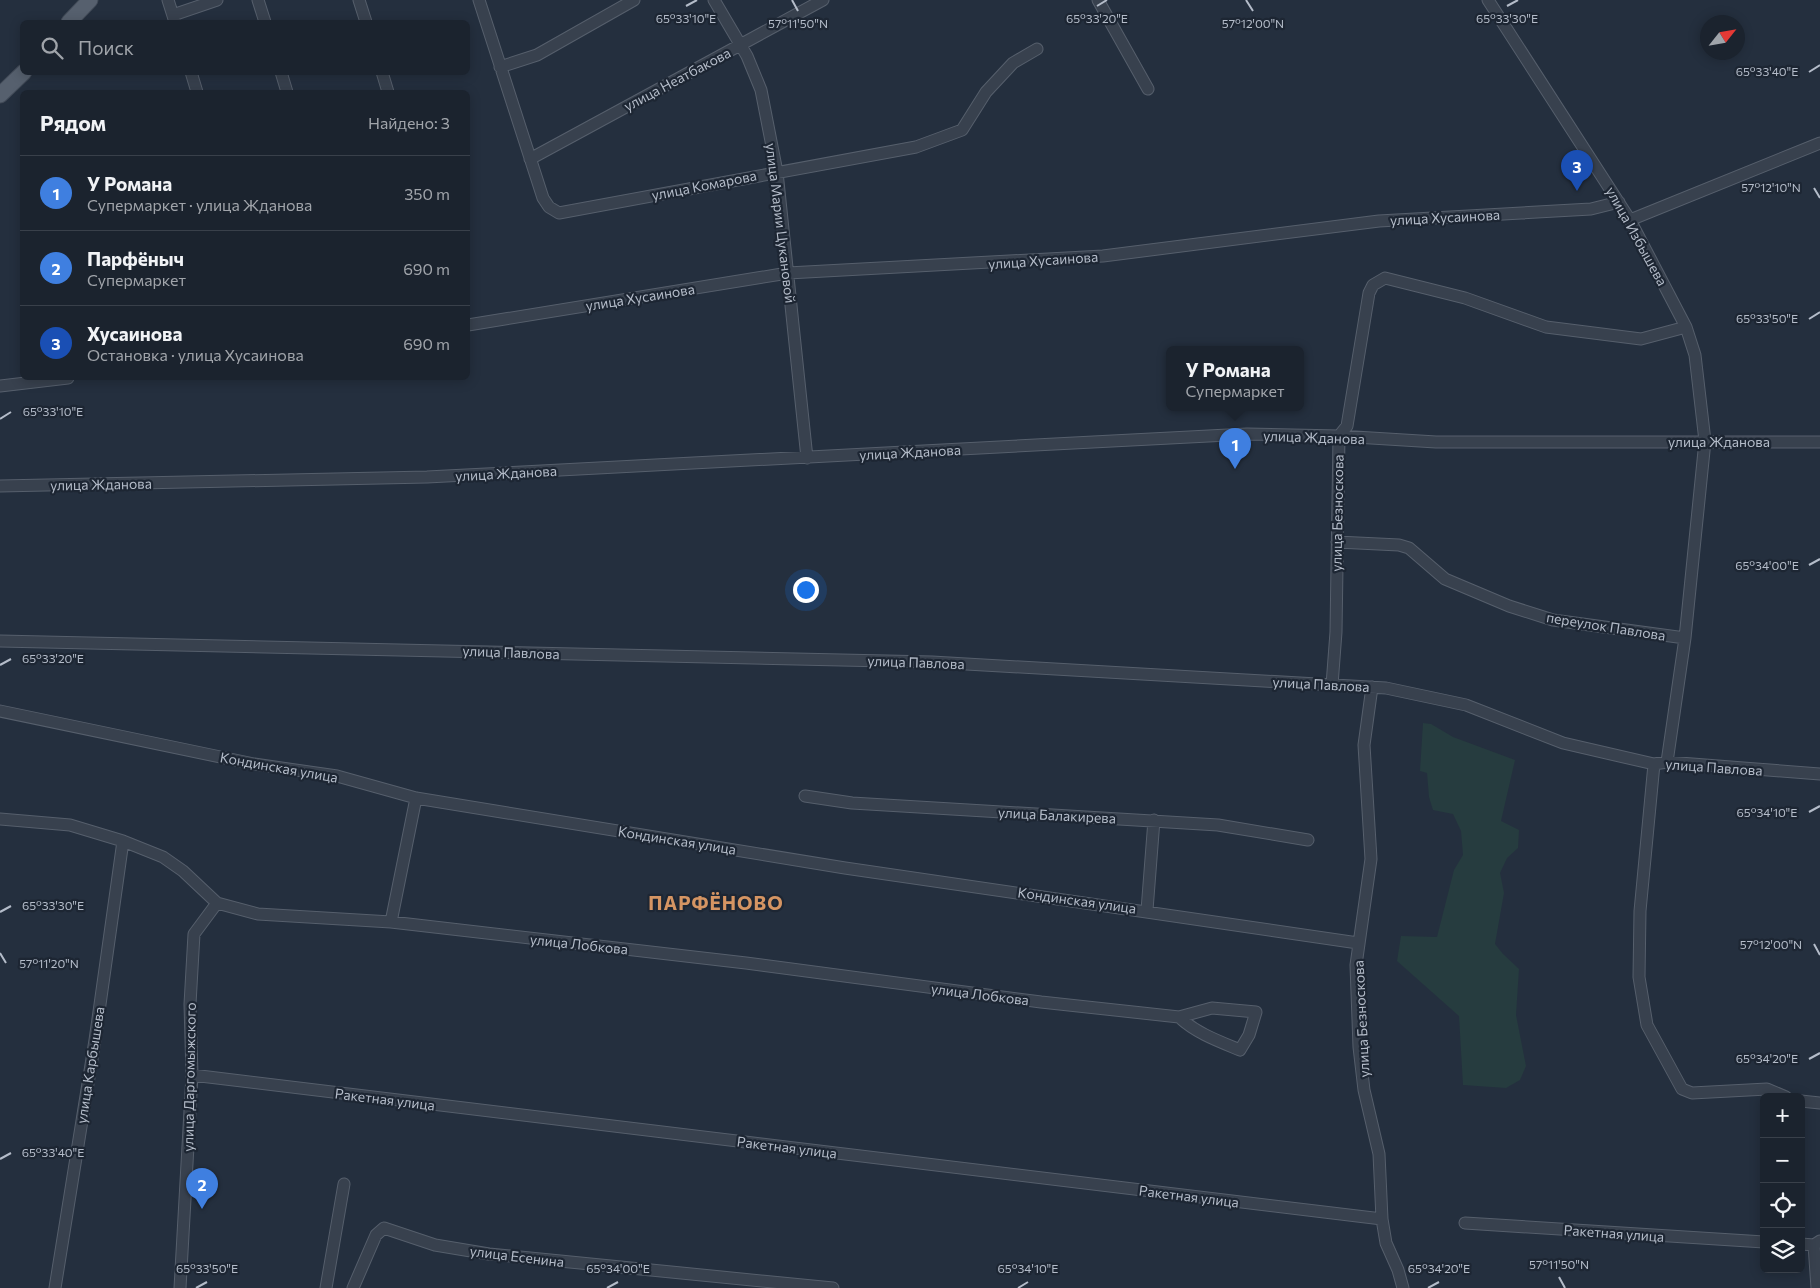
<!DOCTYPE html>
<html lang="ru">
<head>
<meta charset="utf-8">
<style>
	:root { --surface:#1b232e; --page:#242b36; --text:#f1f3f6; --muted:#a0a4aa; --line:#39404a; --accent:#bca0f2 }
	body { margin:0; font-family:Commissioner,sans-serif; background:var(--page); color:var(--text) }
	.controls { position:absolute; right:15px; bottom:15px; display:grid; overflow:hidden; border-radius:8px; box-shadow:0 2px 12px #0003 }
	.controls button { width:45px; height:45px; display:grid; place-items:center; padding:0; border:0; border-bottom:1px solid var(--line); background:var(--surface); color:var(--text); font:25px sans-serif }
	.compass { position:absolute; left:1700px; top:15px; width:45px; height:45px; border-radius:50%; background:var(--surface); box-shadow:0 2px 12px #0003; rotate:59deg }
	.you { position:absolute; left:805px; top:589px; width:18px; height:18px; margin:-12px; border:4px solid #fff; border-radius:50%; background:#1a73e8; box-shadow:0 0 0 8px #1a73e833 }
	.badge { display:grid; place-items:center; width:32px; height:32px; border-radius:50%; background:var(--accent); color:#fff; font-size:16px; font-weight:700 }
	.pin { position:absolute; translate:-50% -41px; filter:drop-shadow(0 1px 2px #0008) }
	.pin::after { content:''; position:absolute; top:26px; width:18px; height:15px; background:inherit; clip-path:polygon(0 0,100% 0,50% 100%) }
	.popup { position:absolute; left:1166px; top:346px; width:138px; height:65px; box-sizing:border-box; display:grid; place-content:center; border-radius:8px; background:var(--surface); filter:drop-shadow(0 1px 4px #0005); font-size:16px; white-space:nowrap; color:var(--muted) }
	.popup b { font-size:19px; color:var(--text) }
	.popup::after { content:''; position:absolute; left:50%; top:100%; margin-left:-10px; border:10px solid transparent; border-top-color:var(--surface) }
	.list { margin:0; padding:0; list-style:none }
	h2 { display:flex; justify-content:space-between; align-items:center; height:65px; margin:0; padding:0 20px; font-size:21px }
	h2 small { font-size:16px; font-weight:400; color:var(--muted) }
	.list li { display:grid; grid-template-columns:32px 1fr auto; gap:15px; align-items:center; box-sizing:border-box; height:75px; padding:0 20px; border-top:1px solid var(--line) }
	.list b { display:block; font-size:19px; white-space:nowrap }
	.list p { margin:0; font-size:16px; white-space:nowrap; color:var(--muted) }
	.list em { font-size:16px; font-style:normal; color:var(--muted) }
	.icon { flex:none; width:28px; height:28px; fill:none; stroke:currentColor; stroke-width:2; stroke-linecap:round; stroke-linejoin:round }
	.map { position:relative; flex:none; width:1820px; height:1288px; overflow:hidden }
	.search { position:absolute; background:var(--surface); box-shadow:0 2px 12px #0003; left:20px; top:20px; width:450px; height:55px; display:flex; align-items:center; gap:12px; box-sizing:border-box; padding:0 18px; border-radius:8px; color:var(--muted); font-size:19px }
	.panel { position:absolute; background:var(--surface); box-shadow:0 2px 12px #0003; left:20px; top:90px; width:450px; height:290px; border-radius:8px }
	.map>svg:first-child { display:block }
	.green { fill:#263c3f }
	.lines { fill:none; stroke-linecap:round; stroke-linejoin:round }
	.minor-casing { stroke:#565f6c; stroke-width:13 }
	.major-casing { stroke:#414a57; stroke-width:17 }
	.minor { stroke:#38414e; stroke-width:11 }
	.major { stroke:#56606e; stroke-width:15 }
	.ticks { fill:none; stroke:#b4bcc9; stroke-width:2 }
	.labels { text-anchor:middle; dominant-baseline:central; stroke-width:4.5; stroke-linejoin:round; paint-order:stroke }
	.street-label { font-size:14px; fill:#b4bcc9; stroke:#1d2633 }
	.district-label { font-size:19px; font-weight:bold; letter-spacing:1px; fill:#d59563; stroke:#1d2633 }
	.ticks-label { font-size:12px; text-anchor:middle; fill:#b4bcc9; stroke:#1d2633; stroke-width:4.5; stroke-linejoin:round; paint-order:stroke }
</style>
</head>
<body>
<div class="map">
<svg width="1820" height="1288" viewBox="0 0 1820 1288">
	<rect width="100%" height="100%" fill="#242f3e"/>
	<!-- green -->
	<path class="green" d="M1423 723 1431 724 1453 737 1515 760 1501 821 1519 830 1518 848 1507 858 1500 873 1504 893 1495 944 1503 954 1519 969 1516 1015 1526 1066 1520 1080 1506 1088 1463 1085 1459 1016 1397 961 1401 936 1437 937 1454 870 1463 855 1461 831 1453 814 1433 810 1429 797 1427 773 1420 771Z"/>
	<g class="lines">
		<defs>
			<path id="minor" d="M168 0 175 22
				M258 0 265 22
				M359 0 366 22
				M479 0 543 198 549 207 559 213 916 147 962 130 986 92 1013 63 1037 49
				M714 0 747 56 761 90 777 172 807 458
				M1098 0 1148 89
				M1488 0 1630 220 1686 327 1695 355 1705 441 1685 638 1667 762
				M173 15 217 0
				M500 67 537 55 634 0
				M191 72 197 92
				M281 72 287 92
				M382 72 388 92
				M530 159 823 0
				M1630 220 1820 143
				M468 325 788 273 1103 256 1379 221 1591 209 1619 202
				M0 386 68 378
				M0 486 427 477 1247 434 1339 436 1436 442H1820
				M1337 542 1399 545 1409 548 1445 579 1509 606 1553 620 1685 638
				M0 641 932 662 1386 688 1466 705 1563 743 1654 764 1667 762 1820 774
				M1332 685 1336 632 1339 436 1347 426 1369 293 1373 285 1385 278 1465 298 1546 327 1641 339 1686 327
				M1372 687 1364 745 1371 859 1356 965 1359 1047 1364 1090 1379 1154 1382 1219 1386 1243 1398 1270 1403 1288
				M0 711 254 764 337 776 416 798 845 868 1358 943
				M1654 764 1640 911 1639 977 1647 1025 1682 1089 1692 1093 1767 1089 1786 1097
				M805 796 852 803 1218 825 1308 840
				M0 819 70 825 123 841 163 857 183 871 217 903 258 914 391 922 746 963 1041 1002 1179 1017 1212 1008 1256 1012 1249 1035 1240 1050C1218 1041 1196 1033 1179 1017
				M1147 910 1154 820
				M391 922 416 798
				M192 1075 1382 1219
				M1801 1101 1820 1103
				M1465 1223 1764 1242
				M1801 1244 1814 1245 1820 1241
				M1814 1245 1817 1288
				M55 1288 95 1040 123 841
				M180 1288 192 1075 190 1004 194 934 217 903
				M326 1288 344 1184
				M353 1288 376 1235 384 1228 435 1245 489 1254 833 1288"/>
			<path id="major" d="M69 22 90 0
				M0 95 24 72"/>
		</defs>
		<!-- minor casing -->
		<use href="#minor" class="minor-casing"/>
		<!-- major casing -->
		<use href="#major" class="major-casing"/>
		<!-- minor -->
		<use href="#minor" class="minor"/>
		<!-- major -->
		<use href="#major" class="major"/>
	</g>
	<!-- ticks -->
	<path class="ticks" d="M792 0 798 11M1246 0 1253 11M686 6 697 0M1097 6 1107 0M1507 6 1518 0M1809 72 1820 65M1814 188 1820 198M1809 319 1820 312M0 419 11 412M1809 565 1820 559M0 665 11 659M1809 812 1820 806M0 912 11 906M1814 944 1820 955M0 953 6 963M1809 1059 1820 1053M0 1159 11 1153M1559 1277 1565 1288M196 1288 207 1282M607 1288 618 1282M1018 1288 1028 1282M1428 1288 1439 1282"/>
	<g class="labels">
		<!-- street labels -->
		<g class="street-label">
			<text transform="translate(677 79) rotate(-28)">улица Неатбакова</text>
			<text transform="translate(704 185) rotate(-11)">улица Комарова</text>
			<text transform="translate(1445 217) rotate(-3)">улица Хусаинова</text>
			<text transform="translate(781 223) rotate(83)">улица Марии Цукановой</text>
			<text transform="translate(1637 236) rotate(61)">улица Избышева</text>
			<text transform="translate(1043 260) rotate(-4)">улица Хусаинова</text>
			<text transform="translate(640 297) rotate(-9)">улица Хусаинова</text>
			<text transform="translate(1314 437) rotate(2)">улица Жданова</text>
			<text x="1719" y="441">улица Жданова</text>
			<text transform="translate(910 452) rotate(-3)">улица Жданова</text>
			<text transform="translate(506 473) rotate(-3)">улица Жданова</text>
			<text transform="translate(101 484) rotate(-1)">улица Жданова</text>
			<text transform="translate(1337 513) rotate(-89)">улица Безноскова</text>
			<text transform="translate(1606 626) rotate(9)">переулок Павлова</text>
			<text transform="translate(511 652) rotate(2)">улица Павлова</text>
			<text transform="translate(916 662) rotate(2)">улица Павлова</text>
			<text transform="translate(1321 684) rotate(3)">улица Павлова</text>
			<text transform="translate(279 767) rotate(10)">Кондинская улица</text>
			<text transform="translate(1714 767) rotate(4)">улица Павлова</text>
			<text transform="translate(1057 815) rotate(3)">улица Балакирева</text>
			<text transform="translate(677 840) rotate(9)">Кондинская улица</text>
			<text transform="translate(1077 900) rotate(8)">Кондинская улица</text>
			<text transform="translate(579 944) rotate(6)">улица Лобкова</text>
			<text transform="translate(980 994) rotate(7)">улица Лобкова</text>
			<text transform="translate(1361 1019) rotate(-93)">улица Безноскова</text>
			<text transform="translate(90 1065) rotate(-81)">улица Карбышева</text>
			<text transform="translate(189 1077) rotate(-89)">улица Даргомыжского</text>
			<text transform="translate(385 1099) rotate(7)">Ракетная улица</text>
			<text transform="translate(787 1147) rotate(7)">Ракетная улица</text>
			<text transform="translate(1189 1196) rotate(7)">Ракетная улица</text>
			<text transform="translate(1614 1233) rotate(4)">Ракетная улица</text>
			<text transform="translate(517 1256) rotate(7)">улица Есенина</text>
		</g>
		<!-- district labels -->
		<g class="district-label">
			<text x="716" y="902">ПАРФЁНОВО</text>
		</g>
	</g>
	<g class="ticks-label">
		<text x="686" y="23">65°33'10"E</text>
		<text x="1097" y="23">65°33'20"E</text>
		<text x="1507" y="23">65°33'30"E</text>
		<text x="798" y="28">57°11'50"N</text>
		<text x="1253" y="28">57°12'00"N</text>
		<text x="1767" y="76">65°33'40"E</text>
		<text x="1771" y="192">57°12'10"N</text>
		<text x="1767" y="323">65°33'50"E</text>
		<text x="53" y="416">65°33'10"E</text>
		<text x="1767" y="570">65°34'00"E</text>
		<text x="53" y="663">65°33'20"E</text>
		<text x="1767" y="817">65°34'10"E</text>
		<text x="53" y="910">65°33'30"E</text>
		<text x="1771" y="949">57°12'00"N</text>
		<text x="49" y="968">57°11'20"N</text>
		<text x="1767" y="1063">65°34'20"E</text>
		<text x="53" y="1157">65°33'40"E</text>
		<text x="1559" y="1269">57°11'50"N</text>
		<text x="207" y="1273">65°33'50"E</text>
		<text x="618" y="1273">65°34'00"E</text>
		<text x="1028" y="1273">65°34'10"E</text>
		<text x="1439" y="1273">65°34'20"E</text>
	</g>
</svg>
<div class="controls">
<button>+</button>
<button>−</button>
<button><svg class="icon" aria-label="locate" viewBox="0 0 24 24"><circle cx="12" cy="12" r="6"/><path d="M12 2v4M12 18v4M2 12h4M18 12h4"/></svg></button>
<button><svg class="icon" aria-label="layers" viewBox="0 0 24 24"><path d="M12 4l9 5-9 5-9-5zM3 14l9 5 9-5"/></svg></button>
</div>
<svg class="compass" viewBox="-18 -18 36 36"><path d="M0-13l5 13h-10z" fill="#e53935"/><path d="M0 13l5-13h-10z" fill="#a0a4aa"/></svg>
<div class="you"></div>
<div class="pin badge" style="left:1235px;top:469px;background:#3f7fe0">1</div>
<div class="popup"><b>У Романа</b>Супермаркет</div>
<div class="pin badge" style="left:202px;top:1209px;background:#3f7fe0">2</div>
<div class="pin badge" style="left:1577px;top:191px;background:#1a4fb4">3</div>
<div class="search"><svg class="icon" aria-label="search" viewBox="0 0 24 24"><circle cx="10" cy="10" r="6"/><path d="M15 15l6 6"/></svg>Поиск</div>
<section class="panel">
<h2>Рядом<small>Найдено: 3</small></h2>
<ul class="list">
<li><span class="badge" style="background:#3f7fe0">1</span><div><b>У Романа</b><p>Супермаркет · улица Жданова</p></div><em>350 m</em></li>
<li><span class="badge" style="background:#3f7fe0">2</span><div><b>Парфёныч</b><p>Супермаркет</p></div><em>690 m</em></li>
<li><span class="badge" style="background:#1a4fb4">3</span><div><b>Хусаинова</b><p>Остановка · улица Хусаинова</p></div><em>690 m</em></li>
</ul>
</section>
</div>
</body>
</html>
